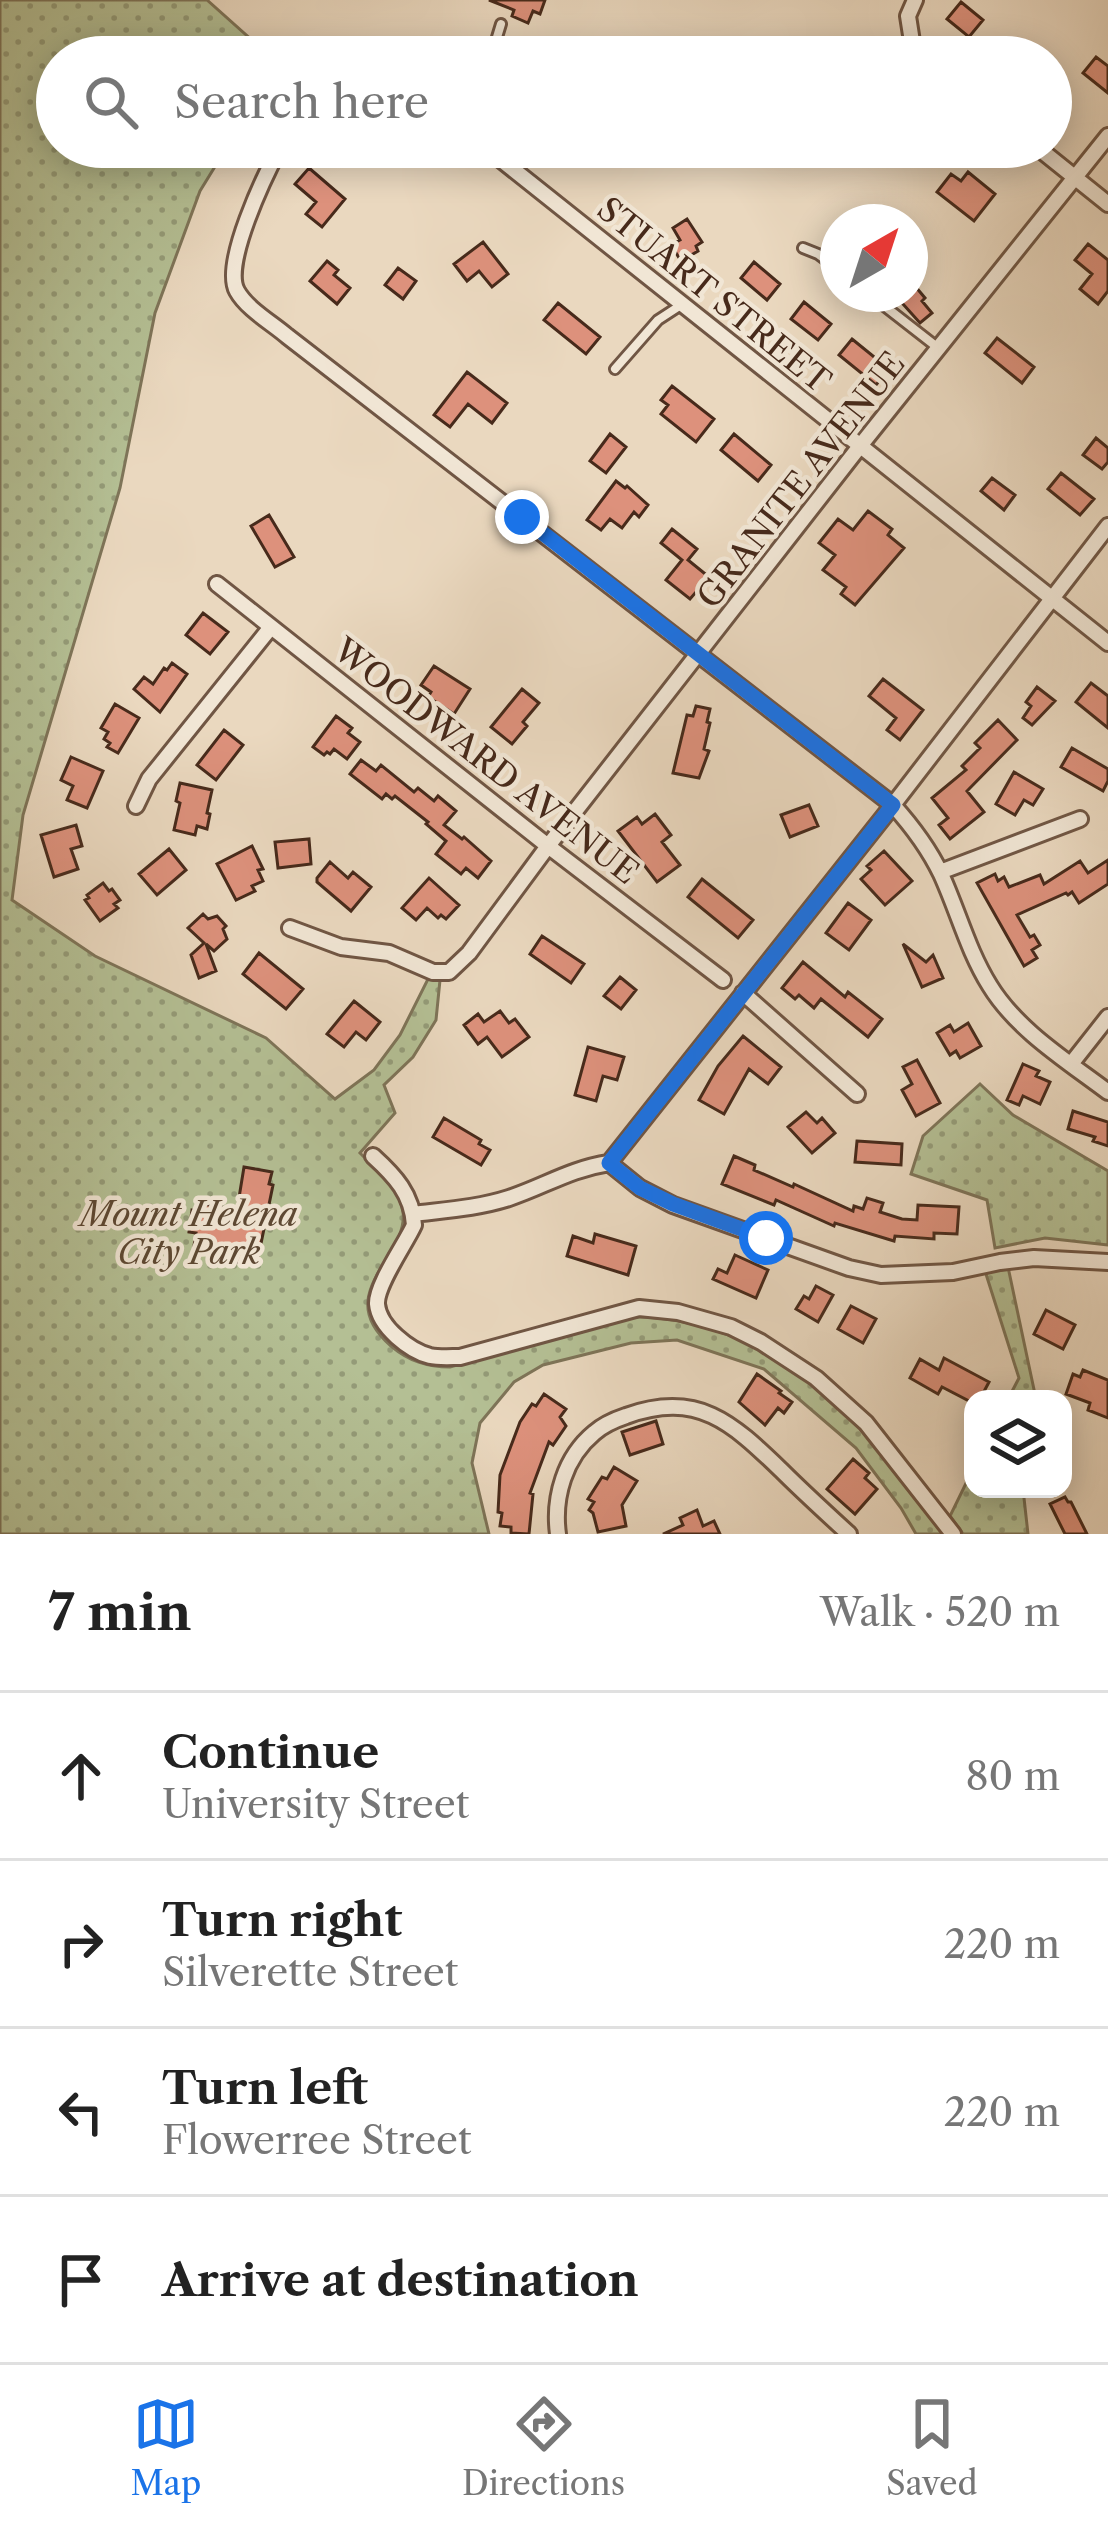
<!DOCTYPE html>
<html lang="en">
<head>
<meta charset="utf-8">
<style>
	:root { --surface:#fff; --page:#f2f2f2; --text:#222; --muted:#767676; --line:#e0e0e0; --accent:#1a73e8 }
	body { margin:0; font-family:"Libre Caslon Text",serif; background:var(--page); color:var(--text) }
	.controls { position:absolute; right:36px; bottom:36px; display:grid; overflow:hidden; border-radius:24px; box-shadow:0 6px 30px #0003 }
	.controls button { width:108px; height:108px; display:grid; place-items:center; padding:0; border:0; border-bottom:3px solid var(--line); background:var(--surface); color:var(--text); font:60px sans-serif }
	.compass { position:absolute; left:820px; top:204px; width:108px; height:108px; border-radius:50%; background:var(--surface); box-shadow:0 6px 30px #0003; rotate:39deg }
	.stop { position:absolute; width:36px; height:36px; margin:-27px; border:9px solid #1a73e8; border-radius:50%; background:#fff }
	.stop.end { background:#1a73e8; border-color:#fff; box-shadow:0 3px 12px #0008 }
	.list { margin:0; padding:0; list-style:none }
	h2 { display:flex; justify-content:space-between; align-items:center; height:156px; margin:0; padding:0 48px; font-size:51px }
	h2 small { font-size:39px; font-weight:400; color:var(--muted) }
	.list li { display:grid; grid-template-columns:78px 1fr auto; gap:36px; align-items:center; box-sizing:border-box; height:168px; padding:0 48px; border-top:3px solid var(--line) }
	.list b { display:block; font-size:45px; white-space:nowrap }
	.list p { margin:0; font-size:39px; white-space:nowrap; color:var(--muted) }
	.list em { font-size:39px; font-style:normal; color:var(--muted) }
	.icon { flex:none; width:66px; height:66px; fill:none; stroke:currentColor; stroke-width:2; stroke-linecap:round; stroke-linejoin:round }
	.map { position:relative; flex:none; width:1108px; height:1534px; overflow:hidden }
	.search { position:absolute; background:var(--surface); box-shadow:0 6px 30px #0003; left:36px; right:36px; top:36px; height:132px; display:flex; align-items:center; gap:30px; box-sizing:border-box; padding:0 42px; border-radius:66px; color:var(--muted); font-size:45px }
	.sheet { height:828px; background:var(--surface) }
	nav { display:flex; justify-content:space-around; align-items:center; box-sizing:border-box; height:168px; border-top:3px solid var(--line); background:var(--surface); font-size:33px; color:var(--muted) }
	nav a { display:grid; justify-items:center; gap:6px }
	nav .on { color:var(--accent) }
	.map>svg:first-child { display:block }
	.park { fill:url(#park-dots); stroke:#7e7458; stroke-width:3 }
	.building { fill:#dd917c; stroke:#472a1b; stroke-width:3 }
	.lines { fill:none; stroke-linecap:round; stroke-linejoin:round }
	.lane-casing { stroke:#705644; stroke-width:14 }
	.street-casing { stroke:#705644; stroke-width:20 }
	.lane { stroke:#f1e6d5; stroke-width:8 }
	.street { stroke:#f1e6d5; stroke-width:14 }
	.route { stroke:#1a73e8; stroke-width:15 }
	.labels { text-anchor:middle; dominant-baseline:central; stroke-width:9; stroke-linejoin:round; paint-order:stroke }
	.street-label { font-size:33px; fill:#472a1b; stroke:#f1e6d5 }
	.park-label { font-size:33px; font-style:italic; fill:#5d4833; stroke:#f1e6d5 }
</style>
</head>
<body>
<div class="map">
<svg width="1108" height="1534" viewBox="0 0 1108 1534">
	<defs>
		<pattern id="park-dots" width="8" height="8" patternUnits="userSpaceOnUse" patternTransform="scale(3)"><rect width="8" height="8" fill="#b4bf94"/><path d="M2 2h.1M6 6h.1" fill="none" stroke="#949b78" stroke-width="1.8" stroke-linecap="round"/></pattern>
	</defs>
	<rect width="100%" height="100%" fill="#ead8bf"/>
	<filter id="stains"><feTurbulence type="fractalNoise" baseFrequency=".00167" numOctaves="4"/><feColorMatrix values="0 0 0 0 .2 0 0 0 0 .09 0 0 0 0 .02 0 0 0 .5 -.17"/></filter>
	<radialGradient id="worn" r=".72"><stop offset=".6" stop-color="#630" stop-opacity="0"/><stop offset="1" stop-color="#630" stop-opacity=".3"/></radialGradient>
	<!-- park -->
	<path class="park" d="M0 0H207L271 57H57V147H227L200 191 155 313 120 488 23 815 12 900 95 956 266 1038 335 1099 374 1070 400 1035 428 979 440 980 436 1020 413 1057 384 1085 395 1113 360 1153C377 1170 399 1187 403 1212 409 1257 330 1293 391 1346 409 1361 427 1367 450 1367L634 1317C663 1316 689 1322 717 1331 820 1363 882 1451 943 1534H916L901 1508 856 1448 764 1369 677 1340 631 1343 543 1365 514 1382 480 1423 472 1463 489 1534H0Z
		M980 1084 1013 1115 1108 1171V1245L1045 1238 995 1248 987 1200 911 1174 923 1136Z
		M1008 1267 1036 1399H1008L1019 1378 985 1271Z
		M973 1469V1489H1023L1028 1534H963L950 1516Z"/>
	<!-- building -->
	<path class="building" d="M489 0H545L540 14 533 11 528 23 512 16 514 10Z
		M961 2 983 20 969 37 947 19Z
		M1096 57 1108 66V93L1083 73Z
		M309 168 345 199 322 227 306 214 316 202 295 184Z
		M968 172 995 194 974 221 937 192 951 174 961 181Z
		M687 219 702 242 696 246 698 251 681 261 671 245 680 240 673 228Z
		M483 242 508 274 492 287 479 271 467 281 454 264Z
		M1088 244 1108 260V291L1098 304 1080 289 1092 274 1075 260Z
		M327 261 338 270 334 275 350 288 337 304 310 281Z
		M754 262 780 284 767 300 741 278Z
		M398 268 416 281 403 299 385 285Z
		M910 280 925 298 922 301 932 313 920 323 894 294H910Z
		M804 302 831 324 818 340 791 319Z
		M558 303 600 337 586 354 544 320Z
		M997 338 1034 367 1022 383 985 353Z
		M852 339 889 369 876 385 839 355Z
		M467 372 507 403 492 423 468 404 450 427 434 415Z
		M672 386 714 419 696 442 661 414 668 405 661 400Z
		M610 434 626 447 606 473 590 461Z
		M734 434 771 465 758 481 721 450Z
		M1096 438 1108 448V462L1102 469 1083 455Z
		M1061 473 1094 499 1080 515 1048 489Z
		M992 478 1015 495 1004 510 981 491Z
		M616 481 625 488 627 486 648 505 639 517 634 512 622 528 610 519 601 530 587 520Z
		M868 511 892 529 888 535 904 548 855 605 841 594 846 587 823 570 835 555 819 543 838 519 853 530Z
		M269 515 294 557 275 567 251 526Z
		M672 529 697 549 688 560 709 577 690 599 666 580 682 560 661 543Z
		M203 613 228 632 210 654 186 635Z
		M172 663 187 674 160 712 134 689 144 677 153 684 164 668 167 670Z
		M434 666 470 689 454 714 428 697 431 692 421 685Z
		M883 679 923 710 900 740 887 730 896 718 869 696Z
		M1091 683 1108 696V728L1076 702Z
		M1037 687 1055 701 1032 725 1023 718 1031 706 1026 702Z
		M522 689 539 703 523 722 527 726 512 744 491 727Z
		M115 704 139 718 118 753 107 747 110 743 104 739 108 732 101 728Z
		M696 706 710 709 707 722 710 723 704 749 709 751 699 778 673 773 687 715 693 716Z
		M336 716 352 728 348 733 360 742 347 759 334 749 330 754 327 752 324 755 313 747Z
		M998 720 1017 740 967 791 984 812 950 839 939 825 948 818 932 798 966 770 962 766 980 748 975 743Z
		M224 730 243 745 216 780 197 765Z
		M1072 748 1108 769V781L1103 791 1061 767Z
		M71 757 103 771 87 808 67 800 73 786 61 780Z
		M361 760 376 771 381 765 414 792 418 788 434 801 438 796 456 811 444 825 462 839 464 837 491 861 478 878 466 868 461 874 436 854 446 841 426 824 428 822 395 796 392 799 386 794 382 799 350 774Z
		M1014 772 1043 789 1033 805 1024 800 1015 815 996 804Z
		M180 783 212 790 207 813 210 814 207 829 197 826 195 835 174 830 180 803 176 801Z
		M809 805 818 826 790 837 781 815Z
		M655 814 671 835 662 842 680 865 657 882 618 831 637 817 642 824Z
		M76 825 82 846 71 849 78 869 54 877 41 835Z
		M309 839 311 864 278 868 275 842Z
		M252 846 263 869 258 870 263 881 252 886 255 891 236 900 217 864Z
		M169 849 186 870 157 895 139 874Z
		M884 851 912 881 885 905 861 879 871 870 867 866Z
		M1108 860V884L1079 903 1072 892 1068 895 1066 893 1017 915 1030 937 1034 935 1040 945 1032 950 1037 958 1024 966 977 883 995 874 998 881 1004 877 1009 887 1040 875 1044 884 1080 861 1088 873Z
		M330 862 348 878 353 872 371 887 351 911 317 882V878Z
		M429 878 459 905 446 919 441 915 438 918 427 908 416 920 402 908Z
		M702 879 753 920 738 938 688 897Z
		M103 883 109 891 112 889 120 900 114 904 118 908 100 921 85 900 89 898 87 895Z
		M848 903 871 920 849 950 826 933Z
		M203 914 208 919 217 916 226 926 223 929 227 939 214 951 206 944 216 971 199 978 191 955 204 943 188 928Z
		M542 936 584 964 571 983 530 954Z
		M903 944 926 962 933 955 943 978 922 987Z
		M259 953 303 989 286 1009 243 974Z
		M803 962 845 997 848 992 882 1019 868 1037 821 999 814 1008 799 995 795 999 782 988Z
		M620 977 636 990 621 1009 604 996Z
		M354 1001 380 1022 366 1040 356 1032 344 1047 327 1034Z
		M500 1011 509 1023 515 1019 529 1037 502 1057 487 1037 478 1044 464 1025 478 1014 484 1022Z
		M968 1023 981 1046 960 1058 956 1051 950 1055 937 1033 950 1025 954 1032Z
		M743 1036 781 1067 768 1084 749 1069 724 1114 699 1100 718 1066Z
		M588 1047 624 1057 617 1080 603 1076 596 1101 575 1095Z
		M917 1060 940 1103 916 1116 902 1090 912 1084 903 1067Z
		M1023 1064 1039 1071 1036 1076 1050 1082 1040 1104 1023 1096 1019 1105 1007 1100Z
		M1073 1111 1108 1122V1146L1093 1141 1095 1137 1068 1129Z
		M806 1112 817 1123 822 1118 835 1133 812 1153 788 1127Z
		M444 1118 481 1140 479 1144 490 1150 481 1165 433 1137Z
		M857 1141 902 1144 901 1165 855 1162Z
		M734 1156 755 1165 754 1170 793 1187 794 1184 853 1211 854 1206 863 1209 867 1198 883 1203 880 1212 902 1219 917 1220 918 1205 959 1207 957 1234 934 1233V1239L895 1236 894 1241 835 1223 834 1226 776 1200 774 1205 722 1184Z
		M244 1167 272 1172 269 1184 273 1185 258 1258 247 1256 246 1264 230 1261 231 1252 194 1246 196 1233 189 1232 192 1210 201 1212 203 1204 237 1210Z
		M595 1234 636 1246 628 1275 567 1256 573 1236 593 1243Z
		M735 1255 768 1270 756 1298 713 1279 718 1269 727 1273Z
		M816 1286 833 1295 818 1322 796 1309 804 1296 809 1299Z
		M851 1306 876 1319 863 1343 838 1329Z
		M1046 1310 1075 1325 1063 1349 1034 1334Z
		M944 1358 989 1382 980 1399H973V1403L942 1387 938 1394 910 1378 920 1359 939 1370Z
		M1083 1370 1108 1380V1418L1088 1410 1090 1403 1066 1394 1073 1374 1080 1377Z
		M757 1374 781 1391 779 1393 792 1402 784 1413 778 1408 765 1425 739 1402Z
		M544 1394 566 1409 560 1417 566 1426 553 1445 549 1442 530 1493 533 1494 529 1534 511 1533V1527L500 1526 502 1513 498 1512 500 1475 520 1422 532 1404 536 1406Z
		M656 1421 663 1444 630 1455 622 1432Z
		M853 1459 869 1473 865 1478 877 1489 855 1514 827 1489Z
		M614 1467 637 1481 622 1505 626 1526 598 1532 593 1513 589 1510 594 1502 588 1499 602 1477 607 1479Z
		M1065 1497 1068 1502H1071L1087 1534H1065L1050 1504Z
		M697 1510 703 1526 714 1521 720 1534H663L683 1525 680 1518Z"/>
	<g class="lines">
		<defs>
			<path id="lane" d="M491 57 501 24
				M803 248 818 254 838 269
				M869 294 937 347
				M615 369 658 320 681 305"/>
			<path id="street" d="M788 57 889 47 913 48 908 16 915 0
				M280 147C265 175 222 264 237 291 247 309 272 323 287 336L893 805C911 825 929 849 941 874 958 911 968 951 990 986 1017 1030 1067 1061 1108 1092
				M485 147 1108 643
				M1037 147 1108 204
				M217 584 548 846 723 980
				M136 806 149 779 271 627
				M940 872 1080 819
				M290 928 341 947 389 953 433 972H449L469 953 548 846 860 446 1108 136
				M743 993 857 1094
				M1071 1064 1108 1017
				M373 1156C395 1176 412 1194 414 1225 406 1243 376 1285 377 1304 379 1327 410 1351 430 1356 439 1358 451 1357 460 1357L639 1308 678 1312 731 1327 761 1342 816 1378 866 1423 953 1534
				M609 1163 640 1188 673 1205 849 1268 881 1275 953 1272 1000 1262 1034 1258 1108 1262
				M413 1214C445 1210 478 1208 509 1198 545 1186 570 1169 609 1163L893 805 1108 526
				M558 1534C553 1497 565 1457 594 1433 604 1424 614 1420 626 1416 698 1390 732 1423 781 1470 803 1492 826 1513 849 1534"/>
		</defs>
		<!-- lane casing -->
		<use href="#lane" class="lane-casing"/>
		<!-- street casing -->
		<use href="#street" class="street-casing"/>
		<!-- lane -->
		<use href="#lane" class="lane"/>
		<!-- street -->
		<use href="#street" class="street"/>
	</g>
	<g class="lines">
		<!-- route -->
		<path class="route" d="M522 517 893 805 609 1163 640 1188 673 1204 766 1238"/>
	</g>
	<g class="labels">
		<!-- street labels -->
		<g class="street-label">
			<text transform="translate(714 295) rotate(39)">STUART STREET</text>
			<text transform="translate(801 480) rotate(-52)">GRANITE AVENUE</text>
			<text transform="translate(486 761) rotate(38)">WOODWARD AVENUE</text>
		</g>
		<!-- park labels -->
		<g class="park-label">
			<text x="189" y="1214">Mount Helena<tspan x="189" dy="38">City Park</tspan></text>
		</g>
	</g>
	<rect width="100%" height="100%" filter="url(#stains)"/>
	<rect width="100%" height="100%" fill="url(#worn)"/>
</svg>
<div class="controls">
<button><svg class="icon" aria-label="layers" viewBox="0 0 24 24"><path d="M12 4l9 5-9 5-9-5zM3 14l9 5 9-5"/></svg></button>
</div>
<svg class="compass" viewBox="-18 -18 36 36"><path d="M0-13l5 13h-10z" fill="#e53935"/><path d="M0 13l5-13h-10z" fill="#767676"/></svg>
<div class="stop" style="left:766px;top:1238px"></div>
<div class="stop end" style="left:522px;top:517px"></div>
<div class="search"><svg class="icon" aria-label="search" viewBox="0 0 24 24"><circle cx="10" cy="10" r="6"/><path d="M15 15l6 6"/></svg>Search here</div>
</div>
<section class="sheet">
<h2>7 min<small>Walk · 520 m</small></h2>
<ul class="list">
<li><svg class="icon" aria-label="ahead" viewBox="0 0 24 24"><path d="M12 20V5M6 11l6-6 6 6"/></svg><div><b>Continue</b><p>University Street</p></div><em>80 m</em></li>
<li><svg class="icon" aria-label="right" viewBox="0 0 24 24"><path d="M7 20v-9h11M14 6l5 5-5 5"/></svg><div><b>Turn right</b><p>Silverette Street</p></div><em>220 m</em></li>
<li><svg class="icon" aria-label="left" viewBox="0 0 24 24"><path d="M17 20v-9H6M10 6l-5 5 5 5"/></svg><div><b>Turn left</b><p>Flowerree Street</p></div><em>220 m</em></li>
<li><svg class="icon" aria-label="arrive" viewBox="0 0 24 24"><path d="M6 21V4h12l-3 4 3 4H6"/></svg><div><b>Arrive at destination</b></div></li>
</ul>
</section>
<nav>
<a class="on"><svg class="icon" aria-label="map" viewBox="0 0 24 24"><path d="M3 6l6-2 6 2 6-2v14l-6 2-6-2-6 2zM9 4v14M15 6v14"/></svg>Map</a>
<a><svg class="icon" aria-label="directions" viewBox="0 0 24 24"><path d="M12 3l9 9-9 9-9-9zM9 14v-3h6M13 9l2 2-2 2"/></svg>Directions</a>
<a><svg class="icon" aria-label="saved" viewBox="0 0 24 24"><path d="M7 4h10v16l-5-4-5 4z"/></svg>Saved</a>
</nav>
</body>
</html>
